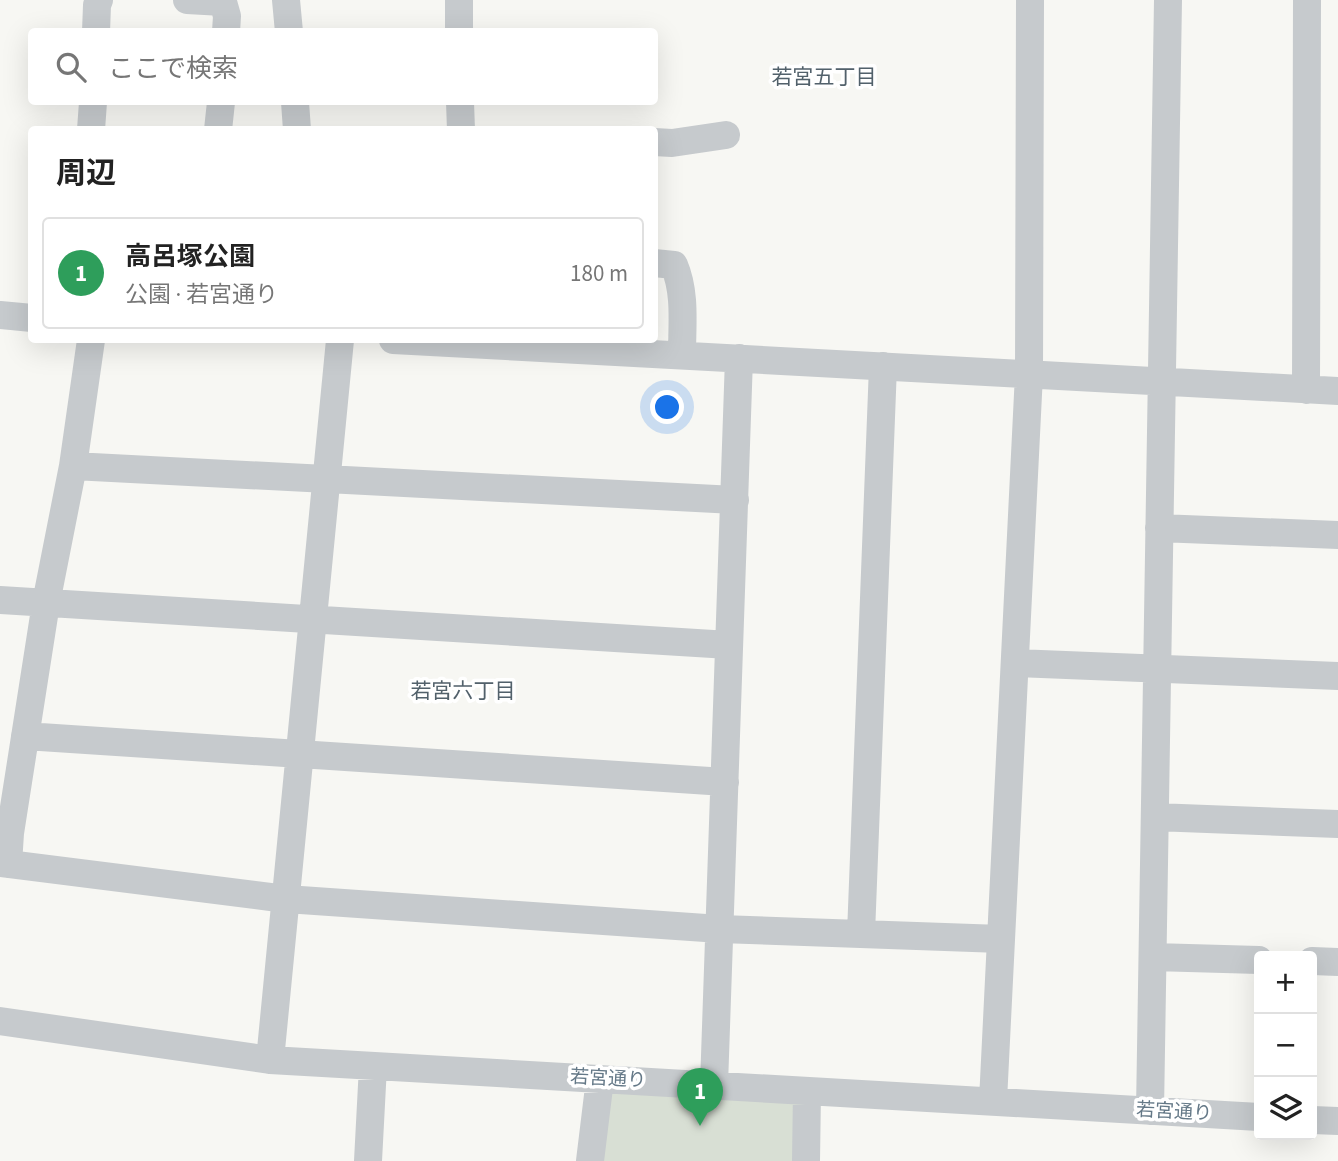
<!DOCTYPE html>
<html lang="ja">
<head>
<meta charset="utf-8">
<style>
	:root { --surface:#fff; --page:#f6f6f6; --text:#222; --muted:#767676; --line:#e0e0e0; --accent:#ef471b }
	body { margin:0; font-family:"Source Sans 3","Noto Sans JP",sans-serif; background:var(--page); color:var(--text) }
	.controls { position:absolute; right:21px; bottom:21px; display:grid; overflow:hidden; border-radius:7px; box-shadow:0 7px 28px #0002 }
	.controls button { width:63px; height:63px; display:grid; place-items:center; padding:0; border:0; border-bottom:2px solid var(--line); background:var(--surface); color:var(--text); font:35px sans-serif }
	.you { position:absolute; left:668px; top:408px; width:24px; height:24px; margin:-18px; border:5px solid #fff; border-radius:50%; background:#1a73e8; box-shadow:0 0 0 10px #1a73e833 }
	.badge { display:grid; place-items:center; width:46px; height:46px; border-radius:50%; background:var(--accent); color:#fff; font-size:23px; font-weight:700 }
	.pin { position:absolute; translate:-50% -58px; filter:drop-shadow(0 2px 4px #0008) }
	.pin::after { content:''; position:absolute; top:37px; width:24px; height:21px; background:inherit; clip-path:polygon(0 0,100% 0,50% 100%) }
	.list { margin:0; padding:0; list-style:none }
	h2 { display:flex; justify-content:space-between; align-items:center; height:91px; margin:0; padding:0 28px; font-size:30px }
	h2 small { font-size:23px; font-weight:400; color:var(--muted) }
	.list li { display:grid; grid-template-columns:46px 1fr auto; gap:21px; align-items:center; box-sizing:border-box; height:112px; margin:0 14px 14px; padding:0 14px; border:2px solid var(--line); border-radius:7px }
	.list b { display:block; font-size:26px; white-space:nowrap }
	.list p { margin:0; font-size:23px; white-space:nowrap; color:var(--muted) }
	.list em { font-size:23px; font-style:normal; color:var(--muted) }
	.icon { flex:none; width:38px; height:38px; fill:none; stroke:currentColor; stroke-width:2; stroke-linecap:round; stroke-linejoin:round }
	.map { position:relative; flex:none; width:1338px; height:1161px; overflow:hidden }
	.search { position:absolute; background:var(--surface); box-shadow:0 7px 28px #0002; left:28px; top:28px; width:630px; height:77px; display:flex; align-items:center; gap:18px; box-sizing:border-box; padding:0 24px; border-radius:7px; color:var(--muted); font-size:26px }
	.panel { position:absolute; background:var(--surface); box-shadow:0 7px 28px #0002; left:28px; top:126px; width:630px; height:217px; border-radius:7px }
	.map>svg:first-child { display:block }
	.green { fill:#d8dfd4 }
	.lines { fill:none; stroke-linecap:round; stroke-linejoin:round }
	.minor { stroke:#c6cacd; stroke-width:28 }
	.labels { text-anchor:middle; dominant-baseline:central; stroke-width:7; stroke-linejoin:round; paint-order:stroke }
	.street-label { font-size:19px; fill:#647887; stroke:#fff }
	.neighbourhood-label { font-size:21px; fill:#52616b; stroke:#fff }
</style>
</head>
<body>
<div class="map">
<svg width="1338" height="1161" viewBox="0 0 1338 1161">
	<rect width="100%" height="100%" fill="#f7f7f3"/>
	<!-- green -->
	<path class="green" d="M600 1078 807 1092 805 1161H590Z"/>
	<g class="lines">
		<!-- minor -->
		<path class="minor" d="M187 0 223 2 227 16 226 32
			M286 0 289 32
			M459 0V32
			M96 32 97 5 99 0
			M295 102 297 130
			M460 102 461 130
			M91 130 93 102
			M218 130 221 102
			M654 142 672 143 726 135
			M654 263 674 265C686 293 682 325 682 355
			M0 315 32 318
			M393 340 1338 391
			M1306 390 1307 0
			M73 466 735 500
			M1159 528 1338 535
			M0 600 729 645
			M1015 663 1338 676
			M25 736 725 782
			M1155 817 1338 824
			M0 863 286 899 720 929 1001 939
			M8 864 10 833 46 603 73 466 91 340
			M861 934 883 366
			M1153 957 1259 960
			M1312 961 1338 962
			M0 1021 270 1060 1259 1117
			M270 1060 340 340
			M714 1085 739 358
			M993 1101 1029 374 1030 0
			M1150 1111 1168 0
			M1312 1120 1338 1121
			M368 1161 373 1066
			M590 1161 600 1079
			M806 1161 807 1091"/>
	</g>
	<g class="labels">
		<!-- street labels -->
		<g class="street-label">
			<text transform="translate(608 1079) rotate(3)">若宮通り</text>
			<text transform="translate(1174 1112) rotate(3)">若宮通り</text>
		</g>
		<!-- neighbourhood labels -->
		<g class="neighbourhood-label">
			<text x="824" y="77">若宮五丁目</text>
			<text x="463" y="691">若宮六丁目</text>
		</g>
	</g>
</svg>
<div class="controls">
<button>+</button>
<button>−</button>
<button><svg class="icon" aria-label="layers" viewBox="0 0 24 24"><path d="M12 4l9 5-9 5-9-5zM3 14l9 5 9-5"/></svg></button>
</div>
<div class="you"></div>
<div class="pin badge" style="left:700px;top:1126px;background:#2e9e5b">1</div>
<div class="search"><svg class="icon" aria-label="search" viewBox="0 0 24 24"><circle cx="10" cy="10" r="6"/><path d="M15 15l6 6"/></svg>ここで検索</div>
<section class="panel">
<h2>周辺<small></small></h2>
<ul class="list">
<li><span class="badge" style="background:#2e9e5b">1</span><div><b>高呂塚公園</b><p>公園 · 若宮通り</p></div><em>180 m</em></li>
</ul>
</section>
</div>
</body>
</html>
